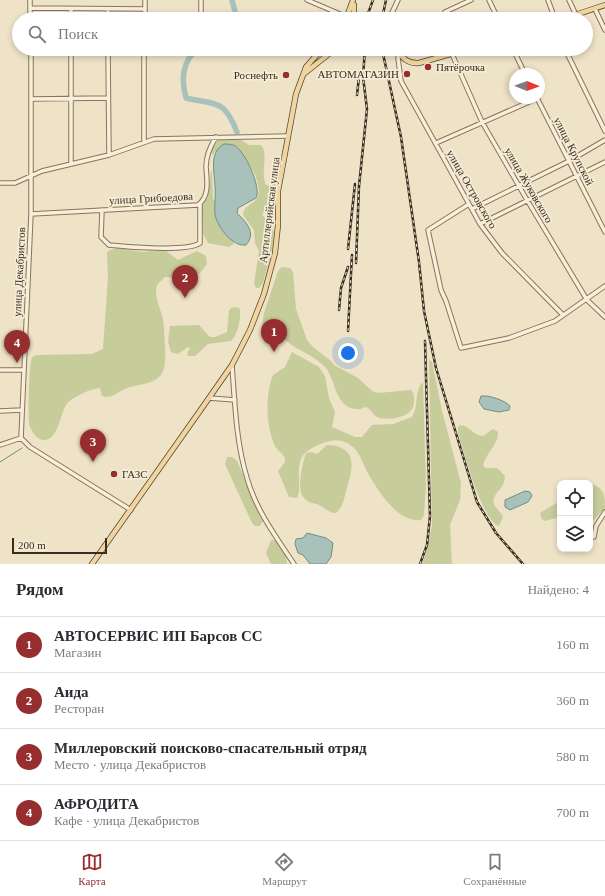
<!DOCTYPE html>
<html lang="ru">
<head>
<meta charset="utf-8">
<style>
	:root { --surface:#fff; --page:#f2f2f3; --text:#2b2b33; --muted:#7c7c81; --line:#e1e1e2; --accent:#962e2f }
	body { margin:0; font-family:"Times New Roman",serif; background:var(--page); color:var(--text) }
	.controls { position:absolute; right:12px; bottom:12px; display:grid; overflow:hidden; border-radius:8px; box-shadow:0 2px 6px #0003 }
	.controls button { width:36px; height:36px; display:grid; place-items:center; padding:0; border:0; border-bottom:1px solid var(--line); background:var(--surface); color:var(--text); font:20px sans-serif }
	.compass { position:absolute; left:509px; top:68px; width:36px; height:36px; border-radius:50%; background:var(--surface); box-shadow:0 2px 6px #0003; rotate:91deg }
	.scale { position:absolute; left:12px; bottom:10px; width:95px; box-sizing:border-box; padding-left:4px; border:2px solid #392c20; border-top:0; font-size:11px; line-height:14px; white-space:nowrap; color:#392c20; -webkit-text-stroke:3px #f5ecd6; paint-order:stroke }
	.you { position:absolute; left:348px; top:353px; width:14px; height:14px; margin:-10px; border:3px solid #fff; border-radius:50%; background:#1a73e8; box-shadow:0 0 0 6px #1a73e833 }
	.badge { display:grid; place-items:center; width:26px; height:26px; border-radius:50%; background:var(--accent); color:#fff; font-size:13px; font-weight:700 }
	.pin { position:absolute; translate:-50% -33px; filter:drop-shadow(0 1px 2px #0008) }
	.pin::after { content:''; position:absolute; top:21px; width:14px; height:12px; background:inherit; clip-path:polygon(0 0,100% 0,50% 100%) }
	.list { margin:0; padding:0; list-style:none }
	h2 { display:flex; justify-content:space-between; align-items:center; height:52px; margin:0; padding:0 16px; font-size:17px }
	h2 small { font-size:13px; font-weight:400; color:var(--muted) }
	.list li { display:grid; grid-template-columns:26px 1fr auto; gap:12px; align-items:center; box-sizing:border-box; height:56px; padding:0 16px; border-top:1px solid var(--line) }
	.list b { display:block; font-size:15px; white-space:nowrap }
	.list p { margin:0; font-size:13px; white-space:nowrap; color:var(--muted) }
	.list em { font-size:13px; font-style:normal; color:var(--muted) }
	.icon { flex:none; width:22px; height:22px; fill:none; stroke:currentColor; stroke-width:2; stroke-linecap:round; stroke-linejoin:round }
	.map { position:relative; flex:none; width:605px; height:564px; overflow:hidden }
	.search { position:absolute; background:var(--surface); box-shadow:0 2px 6px #0003; left:12px; right:12px; top:12px; height:44px; display:flex; align-items:center; gap:10px; box-sizing:border-box; padding:0 14px; border-radius:22px; color:var(--muted); font-size:15px }
	.sheet { height:276px; background:var(--surface) }
	nav { display:flex; justify-content:space-around; align-items:center; box-sizing:border-box; height:56px; border-top:1px solid var(--line); background:var(--surface); font-size:11px; color:var(--muted) }
	nav a { display:grid; justify-items:center; gap:2px }
	nav .on { color:var(--accent) }
	.map>svg:first-child { display:block }
	.green { fill:#c6cc9a }
	.water { fill:#a8c1ba; stroke:#6e9087 }
	.lines { fill:none; stroke-linecap:round; stroke-linejoin:round }
	.stream { stroke:#6e9087; stroke-width:1 }
	.river { stroke:#a8c1ba; stroke-width:5.5 }
	.minor-casing { stroke:#89745c; stroke-width:5.5 }
	.major-casing { stroke:#574230; stroke-width:6 }
	.minor { stroke:#f8efda; stroke-width:3.5 }
	.major { stroke:#efd6a0; stroke-width:4.5 }
	.rail-casing { stroke:#392c20; stroke-width:2.5 }
	.rail { stroke:#f5ecd6; stroke-width:1; stroke-dasharray:3; stroke-linecap:butt }
	.poi-dot { fill:#962e2f; stroke:#f5ecd6; stroke-width:1.5 }
	.labels { text-anchor:middle; dominant-baseline:central; stroke-width:3.5; stroke-linejoin:round; paint-order:stroke }
	.poi-label { font-size:11px; fill:#392c20; stroke:#f5ecd6; text-anchor:start }
	.street-label { font-size:11px; fill:#392c20; stroke:#f5ecd6 }
</style>
</head>
<body>
<div class="map">
<svg width="605" height="564" viewBox="0 0 605 564">
	<rect width="100%" height="100%" fill="#eee2c7"/>
	<!-- green -->
	<path class="green" d="M218 140H241L249 145H261C269 155 260 173 266 185L272 186 275 175 278 173 279 175 275 190 266 194 273 200V203L265 209 262 215 270 223 274 232 273 246 263 283 259 288H256L254 284 259 251 255 243 254 230 243 215C244 204 255 205 258 196 260 191 258 186 257 181 252 162 238 153 220 148L212 155 211 150Z
		M212 170 213 199 218 203 234 244 229 247 208 243 203 234 202 207 210 185 211 171Z
		M117 248 142 252 165 250 178 260 197 251 206 256 207 264 200 273 177 278 165 277 157 285C154 296 159 305 162 315 165 327 164 337 165 348 167 380 158 381 130 387 120 389 113 400 102 396L100 388C92 388 70 398 66 405 60 415 58 440 44 440 36 440 30 429 29 422 28 413 29 365 32 357L37 355 92 354 103 349 108 277 107 254 108 251Z
		M282 267 290 268 293 272 296 309 307 340 313 347 331 361 334 365 358 378 372 391 378 393 411 390C414 393 414 396 414 401 415 416 392 421 380 418 373 417 372 409 366 407 363 407 361 410 358 409 334 409 336 378 325 367 316 357 300 351 289 343L285 340 281 330H261L264 313 278 271Z
		M237 307 240 309C241 319 238 334 231 341L208 344 195 356H188L187 353 190 348 188 347 178 354 171 352 168 342 170 326 199 325 210 337H215L227 332 229 311 231 308Z
		M292 352 319 367 325 376 329 398 335 412 332 427 355 437H362L372 425 393 424 412 417C419 407 414 390 423 382L426 484 424 515 421 520C398 523 379 492 369 475 364 467 362 458 356 450 343 436 329 439 314 447 307 451 302 454 300 462 297 473 301 485 298 496L297 498 289 497 278 471 285 462V458C283 454 278 451 275 446 266 427 265 394 273 375L285 367Z
		M429 359 432 362 442 411 461 483 460 500 450 525 452 564H422L427 551 432 525Z
		M460 425C469 425 473 436 483 436L493 429 498 432C499 444 486 453 483 465L485 468H497L505 476C505 490 491 493 494 504 496 509 501 512 503 517L499 526C483 523 463 449 458 433V427Z
		M327 445C359 446 353 469 346 491 344 499 343 507 336 513 329 513 325 508 319 505 315 503 308 503 305 499 295 491 303 463 306 453L311 452 317 454Z
		M227 457H232L237 461 263 521 260 526H255L252 523 225 464Z
		M594 485C605 489 605 498 605 508L591 523 590 486Z
		M560 501V517L545 521 542 519 540 513Z
		M271 540H275C282 546 287 555 287 564H271L266 553Z"/>
	<!-- water -->
	<path class="water" d="M224 144C226 144 230 144 233 145 244 148 262 188 256 198L238 208 237 213C246 222 257 233 246 245 232 247 218 227 215 215 214 206 216 196 215 187 215 173 208 153 224 144Z
		M481 396C489 395 504 400 510 406L509 410 499 412 484 409 479 402Z
		M525 491 530 492 532 496 528 502 510 510 505 507V500Z
		M307 533 326 538 333 543 331 557 326 564H310L303 555 298 553 295 544 296 539 303 538Z"/>
	<g class="lines">
		<!-- stream -->
		<path class="stream" d="M0 462 22 448"/>
		<!-- river -->
		<path class="river" d="M232 0 237 19
			M198 49C182 60 181 81 186 98 217 105 224 99 237 132"/>
		<defs>
			<path id="minor" d="M30 0V19
				M201 0V19
				M307 0 347 17
				M489 0 498 19
				M548 0 555 19
				M569 0 576 15
				M30 8 145 9
				M108 9V19
				M595 9 605 30
				M445 12 471 0
				M71 19V9
				M145 19V0
				M389 19 398 0
				M31 49V214L21 438 30 447 131 510
				M108 49 109 155
				M513 49 525 74
				M565 49 605 131
				M399 54 398 58 401 81 480 224 502 253 563 315
				M452 54 482 122 527 200 587 300 605 317
				M537 98 605 232
				M31 99 108 98
				M144 142V49
				M436 143 538 98
				M569 161 605 140
				M71 164V49
				M0 183H15L42 171 109 155 154 139 287 136
				M469 204 428 230 441 290 446 301 461 348 509 338 555 321 605 286
				M472 209 569 161
				M102 210 101 237 109 245C126 247 188 252 200 243V204
				M31 214 198 205C210 196 207 180 206 167 206 156 211 145 216 137
				M480 224 605 162
				M232 366C235 404 236 442 247 478 256 510 276 537 294 564
				M0 370H24
				M209 398 235 400
				M0 411 22 410
				M0 445 21 438
				M594 537 596 526 605 512"/>
			<path id="major" d="M354 5V19
				M346 19 353 0
				M563 19 605 5
				M397 49C402 59 409 64 419 63L468 49
				M305 73 335 49
				M92 564 209 398 232 365 250 330 264 294 275 253 278 225V191L296 94 306 67 322 49"/>
		</defs>
		<!-- minor casing -->
		<use href="#minor" class="minor-casing"/>
		<!-- major casing -->
		<use href="#major" class="major-casing"/>
		<!-- minor -->
		<use href="#minor" class="minor"/>
		<!-- major -->
		<use href="#major" class="major"/>
		<defs>
			<path id="rail" d="M366 19 373 0
				M382 19 386 0
				M382 49 401 137 419 262 424 311 436 368 477 502 496 533 523 564
				M357 95 359 77
				M348 249 355 184
				M356 263 359 186 367 109 363 77 365 49
				M339 310 341 288 348 267
				M348 331 352 255
				M420 564 427 545 430 516 425 341"/>
		</defs>
		<!-- rail casing -->
		<use href="#rail" class="rail-casing"/>
		<!-- rail -->
		<use href="#rail" class="rail"/>
	</g>
	<!-- markers -->
	<g class="poi-dot">
		<circle cx="428" cy="67" r="4"/>
		<circle cx="407" cy="74" r="4"/>
		<circle cx="286" cy="75" r="4"/>
		<circle cx="114" cy="474" r="4"/>
	</g>
	<g class="labels">
		<!-- poi labels -->
		<g class="poi-label">
			<text x="436" y="67">Пятёрочка</text>
			<text x="399" y="74" text-anchor="end">АВТОМАГАЗИН</text>
			<text x="278" y="75" text-anchor="end">Роснефть</text>
			<text x="122" y="474">ГАЗС</text>
		</g>
		<!-- street labels -->
		<g class="street-label">
			<text transform="translate(574 151) rotate(63)">улица Крупской</text>
			<text transform="translate(529 185) rotate(60)">улица Жуковского</text>
			<text transform="translate(472 189) rotate(60)">улица Островского</text>
			<text transform="translate(151 198) rotate(-3)">улица Грибоедова</text>
			<text transform="translate(269 210) rotate(-83)">Артиллерийская улица</text>
			<text transform="translate(19 272) rotate(-87)">улица Декабристов</text>
		</g>
	</g>
</svg>
<div class="controls">
<button><svg class="icon" aria-label="locate" viewBox="0 0 24 24"><circle cx="12" cy="12" r="6"/><path d="M12 2v4M12 18v4M2 12h4M18 12h4"/></svg></button>
<button><svg class="icon" aria-label="layers" viewBox="0 0 24 24"><path d="M12 4l9 5-9 5-9-5zM3 14l9 5 9-5"/></svg></button>
</div>
<svg class="compass" viewBox="-18 -18 36 36"><path d="M0-13l5 13h-10z" fill="#e53935"/><path d="M0 13l5-13h-10z" fill="#7c7c81"/></svg>
<div class="scale">200 m</div>
<div class="you"></div>
<div class="pin badge" style="left:274px;top:352px">1</div>
<div class="pin badge" style="left:185px;top:298px">2</div>
<div class="pin badge" style="left:93px;top:462px">3</div>
<div class="pin badge" style="left:17px;top:363px">4</div>
<div class="search"><svg class="icon" aria-label="search" viewBox="0 0 24 24"><circle cx="10" cy="10" r="6"/><path d="M15 15l6 6"/></svg>Поиск</div>
</div>
<section class="sheet">
<h2>Рядом<small>Найдено: 4</small></h2>
<ul class="list">
<li><span class="badge">1</span><div><b>АВТОСЕРВИС ИП Барсов СС</b><p>Магазин</p></div><em>160 m</em></li>
<li><span class="badge">2</span><div><b>Аида</b><p>Ресторан</p></div><em>360 m</em></li>
<li><span class="badge">3</span><div><b>Миллеровский поисково-спасательный отряд</b><p>Место · улица Декабристов</p></div><em>580 m</em></li>
<li><span class="badge">4</span><div><b>АФРОДИТА</b><p>Кафе · улица Декабристов</p></div><em>700 m</em></li>
</ul>
</section>
<nav>
<a class="on"><svg class="icon" aria-label="map" viewBox="0 0 24 24"><path d="M3 6l6-2 6 2 6-2v14l-6 2-6-2-6 2zM9 4v14M15 6v14"/></svg>Карта</a>
<a><svg class="icon" aria-label="directions" viewBox="0 0 24 24"><path d="M12 3l9 9-9 9-9-9zM9 14v-3h6M13 9l2 2-2 2"/></svg>Маршрут</a>
<a><svg class="icon" aria-label="saved" viewBox="0 0 24 24"><path d="M7 4h10v16l-5-4-5 4z"/></svg>Сохранённые</a>
</nav>
</body>
</html>
